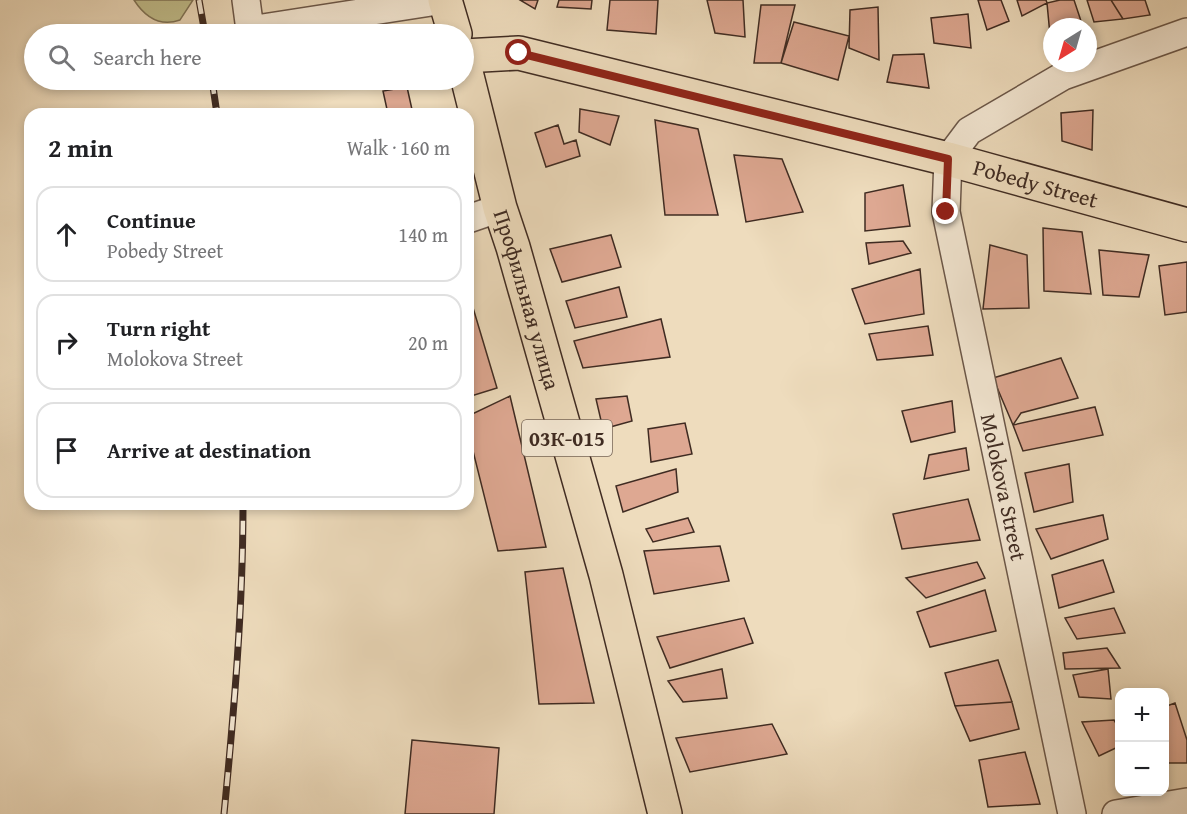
<!DOCTYPE html>
<html lang="en">
<head>
<meta charset="utf-8">
<style>
	:root { --surface:#fff; --page:#f2f2f2; --text:#202124; --muted:#757577; --line:#e0e0e0 }
	body { margin:0; font-family:"Gentium Book Plus",serif; background:var(--page); color:var(--text) }
	.controls { position:absolute; right:18px; bottom:18px; display:grid; overflow:hidden; border-radius:12px; box-shadow:0 3px 9px #0003 }
	.controls button { width:54px; height:54px; display:grid; place-items:center; padding:0; border:0; border-bottom:2px solid var(--line); background:var(--surface); color:var(--text); font:30px sans-serif }
	.compass { position:absolute; left:1043px; top:18px; width:54px; height:54px; border-radius:50%; background:var(--surface); box-shadow:0 3px 9px #0003; rotate:217deg }
	.stop { position:absolute; width:18px; height:18px; margin:-14px; border:4px solid #8f2418; border-radius:50%; background:#fff }
	.stop.end { background:#8f2418; border-color:#fff; box-shadow:0 2px 6px #0008 }
	.list { margin:0; padding:0; list-style:none }
	h2 { display:flex; justify-content:space-between; align-items:center; height:78px; margin:0; padding:0 24px; font-size:26px }
	h2 small { font-size:20px; font-weight:400; color:var(--muted) }
	.list li { display:grid; grid-template-columns:39px 1fr auto; gap:18px; align-items:center; box-sizing:border-box; height:96px; margin:0 12px 12px; padding:0 12px; border:2px solid var(--line); border-radius:18px }
	.list b { display:block; font-size:22px; white-space:nowrap }
	.list p { margin:0; font-size:20px; white-space:nowrap; color:var(--muted) }
	.list em { font-size:20px; font-style:normal; color:var(--muted) }
	.icon { flex:none; width:33px; height:33px; fill:none; stroke:currentColor; stroke-width:2; stroke-linecap:round; stroke-linejoin:round }
	.map { position:relative; flex:none; width:1187px; height:814px; overflow:hidden }
	.search { position:absolute; background:var(--surface); box-shadow:0 3px 9px #0003; left:24px; top:24px; width:450px; height:66px; display:flex; align-items:center; gap:15px; box-sizing:border-box; padding:0 21px; border-radius:33px; color:var(--muted); font-size:22px }
	.panel { position:absolute; background:var(--surface); box-shadow:0 3px 9px #0003; left:24px; top:108px; width:450px; height:402px; border-radius:18px }
	.map>svg:first-child { display:block }
	.green { fill:#c1be8c; stroke:#807457; stroke-width:1.5 }
	.building { fill:#dea892; stroke:#3f2b22; stroke-width:1.5 }
	.lines { fill:none; stroke-linecap:round; stroke-linejoin:round }
	.minor-casing { stroke:#6b5749; stroke-width:30 }
	.major-casing { stroke:#3f2b22; stroke-width:36 }
	.minor { stroke:#f4e8d4; stroke-width:27 }
	.major { stroke:#eedcbd; stroke-width:33 }
	.rail-casing { stroke:#3f2b22; stroke-width:7 }
	.rail { stroke:#f4e8d4; stroke-width:4.5; stroke-dasharray:14; stroke-linecap:butt }
	.route { stroke:#8f2418; stroke-width:8 }
	.labels { text-anchor:middle; dominant-baseline:central; stroke-width:6; stroke-linejoin:round; paint-order:stroke }
	.shield { fill:#f4e8d4; stroke:#756457; stroke-width:1.5 }
	.shield-label { font-size:21px; font-weight:bold; fill:#3f2b22 }
	.street-label { font-size:22px; fill:#3f2b22; stroke:#f4e8d4 }
</style>
</head>
<body>
<div class="map">
<svg width="1187" height="814" viewBox="0 0 1187 814">
	<rect width="100%" height="100%" fill="#eedcbd"/>
	<filter id="stains"><feTurbulence type="fractalNoise" baseFrequency=".00333" numOctaves="4"/><feColorMatrix values="0 0 0 0 .2 0 0 0 0 .09 0 0 0 0 .02 0 0 0 .5 -.17"/></filter>
	<radialGradient id="worn" r=".72"><stop offset=".6" stop-color="#630" stop-opacity="0"/><stop offset="1" stop-color="#630" stop-opacity=".3"/></radialGradient>
	<!-- green -->
	<path class="green" d="M134 0H193L180 20C160 27 145 17 134 0Z"/>
	<!-- building -->
	<path class="building" d="M520 0H538L535 9Z
		M559 0H592L591 9 557 7Z
		M610 0H658L656 34 607 30Z
		M707 0H743L745 37 715 33Z
		M978 0H1001L1009 21 987 30Z
		M1017 0H1046L1047 3 1022 16Z
		M1060 0H1074L1083 27H1052V35H1050L1047 3Z
		M1087 0H1111L1123 19 1094 22Z
		M1111 0H1145L1150 15 1123 19Z
		M761 5H795L781 63H754Z
		M878 7 879 60 849 48 850 10Z
		M968 14 971 48 934 43 931 18Z
		M794 22 849 36 838 80 781 63Z
		M924 54 929 88 887 82 893 55Z
		M407 87 413 114H388L383 91Z
		M580 109 619 116 610 145 579 132Z
		M1093 110 1092 150 1062 141 1061 113Z
		M655 120 698 129 718 215H665Z
		M558 125 564 144 576 140 580 156 546 167 535 133Z
		M734 155 782 159 803 212 746 222Z
		M903 185 910 226 865 231V193Z
		M1043 228 1082 232 1091 294 1044 291Z
		M611 235 621 267 562 282 550 249Z
		M903 241 911 253 869 264 866 243Z
		M990 245 1027 255 1029 308 983 309Z
		M1099 250 1149 255 1139 297 1103 295Z
		M1187 262V312L1165 315 1159 266Z
		M920 269 924 314 865 324 852 289Z
		M619 287 627 317 575 328 566 301Z
		M468 291 497 388 468 397Z
		M661 319 670 357 583 368 574 341Z
		M928 326 933 355 877 360 869 334Z
		M1061 358 1078 398 1021 413 1013 425 993 378Z
		M510 396 546 547 498 551 468 431V416Z
		M627 396 632 421 603 429 596 399Z
		M952 401 955 432 911 442 902 411Z
		M1095 407 1103 435 1023 451 1013 425Z
		M685 423 692 454 651 462 648 429Z
		M966 448 969 470 924 479 929 455Z
		M1069 464 1073 502 1034 512 1025 473Z
		M676 469 678 492 623 512 616 486Z
		M968 499 980 540 902 549 893 514Z
		M1103 515 1108 539 1051 559 1036 529Z
		M688 518 694 532 653 542 646 529Z
		M720 546 729 581 654 594 644 551Z
		M1103 560 1114 592 1059 608 1052 575Z
		M977 562 985 578 926 598 906 578Z
		M563 568 594 703 539 704 525 572Z
		M985 590 996 631 930 647 917 612Z
		M1114 608 1125 633 1077 639 1065 618Z
		M744 618 753 643 670 668 657 637Z
		M1107 648 1120 668 1065 669 1063 653Z
		M998 660 1012 702 955 706 945 673Z
		M722 669 727 698 683 702 668 681Z
		M1108 669 1111 699 1079 697 1073 675Z
		M1012 702 1019 729 970 741 955 706Z
		M1175 703 1187 740V763H1164V707Z
		M1114 720 1120 730V746L1099 756 1082 722Z
		M772 724 787 754 690 772 676 738Z
		M412 740 499 748 494 814H405Z
		M1025 752 1040 804 988 807 979 760Z"/>
	<g class="lines">
		<defs>
			<path id="minor" d="M246 0 250 30 444 0
				M468 219 500 208
				M1072 814 946 212 948 159 969 131 1063 76 1187 32
				M1116 814 1187 802"/>
			<g id="major">
				<path d="M445 0 455 34"/>
				<path id="s1" d="M464 56 519 53 948 159 1187 225"/>
				<path id="s2" d="M464 64 500 208 513 247 606 575 665 814"/>
			</g>
		</defs>
		<!-- minor casing -->
		<use href="#minor" class="minor-casing"/>
		<!-- major casing -->
		<use href="#major" class="major-casing"/>
		<!-- minor -->
		<use href="#minor" class="minor"/>
		<!-- major -->
		<use href="#major" class="major"/>
		<defs>
			<path id="rail" d="M199 0 205 34
				M212 80 217 114
				M224 814C234 711 243 608 243 504"/>
		</defs>
		<!-- rail casing -->
		<use href="#rail" class="rail-casing"/>
		<!-- rail -->
		<use href="#rail" class="rail"/>
	</g>
	<g class="lines">
		<!-- route -->
		<path class="route" d="M519 53 948 159 946 212"/>
	</g>
	<g class="labels">
		<!-- shield labels -->
		<rect class="shield" x="522" y="420" width="90" height="36" rx="4.5"/>
		<g class="shield-label">
			<text x="567" y="438">03К-015</text>
		</g>
		<!-- street labels -->
		<g class="street-label">
			<text stroke="none"><textPath href="#s1" startOffset="588">Pobedy Street</textPath></text>
			<text stroke="none"><textPath href="#s2" startOffset="244">Профильная улица</textPath></text>
			<text transform="translate(1004 487) rotate(78)">Molokova Street</text>
		</g>
	</g>
	<rect width="100%" height="100%" filter="url(#stains)"/>
	<rect width="100%" height="100%" fill="url(#worn)"/>
</svg>
<div class="controls">
<button>+</button>
<button>−</button>
</div>
<svg class="compass" viewBox="-18 -18 36 36"><path d="M0-13l5 13h-10z" fill="#e53935"/><path d="M0 13l5-13h-10z" fill="#757577"/></svg>
<div class="stop" style="left:519px;top:53px"></div>
<div class="stop end" style="left:946px;top:212px"></div>
<div class="search"><svg class="icon" aria-label="search" viewBox="0 0 24 24"><circle cx="10" cy="10" r="6"/><path d="M15 15l6 6"/></svg>Search here</div>
<section class="panel">
<h2>2 min<small>Walk · 160 m</small></h2>
<ul class="list">
<li><svg class="icon" aria-label="ahead" viewBox="0 0 24 24"><path d="M12 20V5M6 11l6-6 6 6"/></svg><div><b>Continue</b><p>Pobedy Street</p></div><em>140 m</em></li>
<li><svg class="icon" aria-label="right" viewBox="0 0 24 24"><path d="M7 20v-9h11M14 6l5 5-5 5"/></svg><div><b>Turn right</b><p>Molokova Street</p></div><em>20 m</em></li>
<li><svg class="icon" aria-label="arrive" viewBox="0 0 24 24"><path d="M6 21V4h12l-3 4 3 4H6"/></svg><div><b>Arrive at destination</b></div></li>
</ul>
</section>
</div>
</body>
</html>
